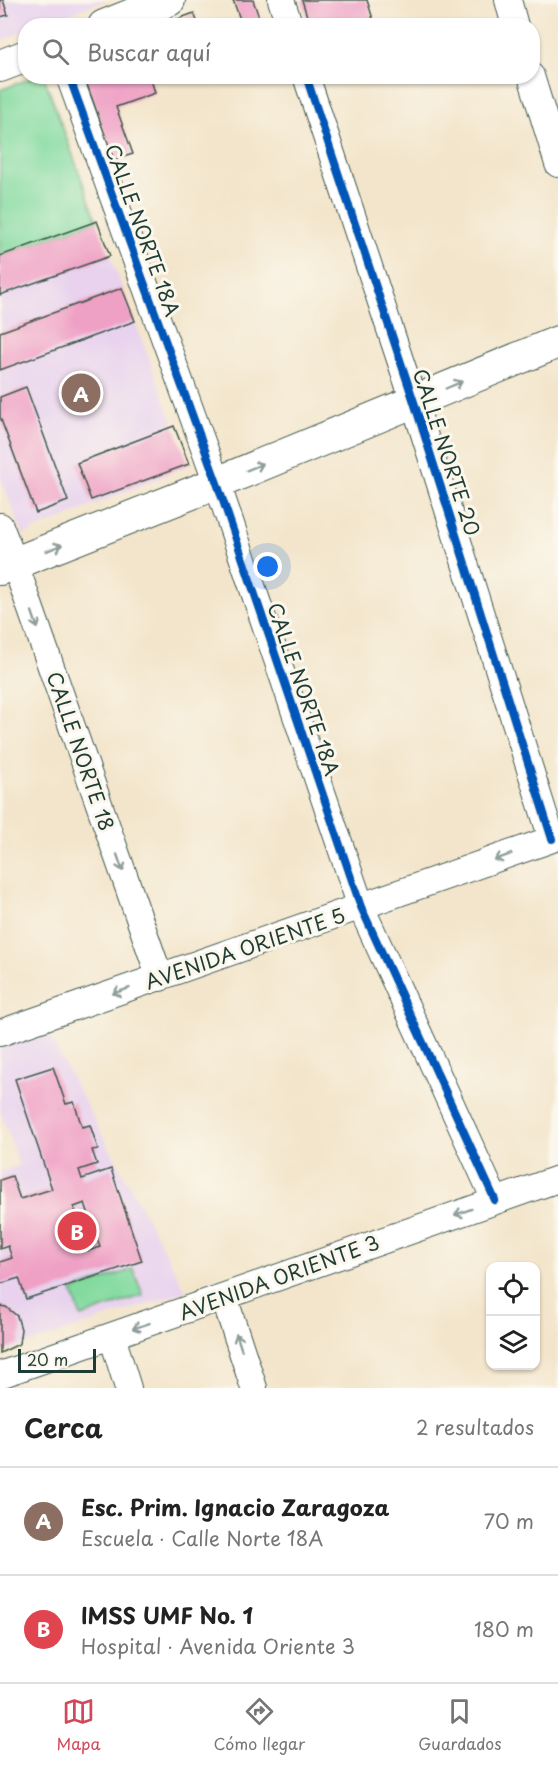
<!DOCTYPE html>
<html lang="es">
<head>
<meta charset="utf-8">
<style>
	:root { --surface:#fff; --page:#f2f2f2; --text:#222; --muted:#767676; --line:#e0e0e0; --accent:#d1495b }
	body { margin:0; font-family:"Playpen Sans",sans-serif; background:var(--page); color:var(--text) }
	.controls { position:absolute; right:18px; bottom:18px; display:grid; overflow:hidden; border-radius:12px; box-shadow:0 2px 4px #0004 }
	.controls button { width:54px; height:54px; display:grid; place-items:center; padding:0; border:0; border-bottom:2px solid var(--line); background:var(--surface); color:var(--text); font:30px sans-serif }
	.scale { position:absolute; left:18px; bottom:15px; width:78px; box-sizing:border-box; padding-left:6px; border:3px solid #1f3d34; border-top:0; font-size:16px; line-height:21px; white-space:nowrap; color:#1f3d34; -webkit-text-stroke:4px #fbf7ec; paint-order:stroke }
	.you { position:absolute; left:268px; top:567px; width:21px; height:21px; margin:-15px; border:4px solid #fff; border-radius:50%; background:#1a73e8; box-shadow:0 0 0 9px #1a73e833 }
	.badge { display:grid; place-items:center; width:39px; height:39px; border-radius:50%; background:var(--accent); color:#fff; font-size:20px; font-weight:700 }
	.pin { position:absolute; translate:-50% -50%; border:3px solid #fff; box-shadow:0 2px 6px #0006 }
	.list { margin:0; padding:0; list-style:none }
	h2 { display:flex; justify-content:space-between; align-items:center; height:78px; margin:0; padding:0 24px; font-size:26px }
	h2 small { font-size:20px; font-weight:400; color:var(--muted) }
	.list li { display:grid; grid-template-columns:39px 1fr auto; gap:18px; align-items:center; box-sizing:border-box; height:108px; padding:0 24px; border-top:2px solid var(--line) }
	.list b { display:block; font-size:22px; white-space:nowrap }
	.list p { margin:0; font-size:20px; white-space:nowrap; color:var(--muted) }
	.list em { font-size:20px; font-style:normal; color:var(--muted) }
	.icon { flex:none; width:33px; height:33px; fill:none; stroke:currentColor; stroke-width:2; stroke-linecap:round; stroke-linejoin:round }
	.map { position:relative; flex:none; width:558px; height:1388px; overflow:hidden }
	.search { position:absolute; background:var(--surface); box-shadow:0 2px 4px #0004; left:18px; right:18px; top:18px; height:66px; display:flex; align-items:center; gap:15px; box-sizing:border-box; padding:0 21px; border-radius:24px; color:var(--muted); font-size:22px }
	.sheet { height:294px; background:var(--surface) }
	nav { display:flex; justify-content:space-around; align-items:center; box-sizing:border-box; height:84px; border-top:2px solid var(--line); background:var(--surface); font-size:16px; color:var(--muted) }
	nav a { display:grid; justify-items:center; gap:3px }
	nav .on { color:var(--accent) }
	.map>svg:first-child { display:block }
	.built { fill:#e8d2ee }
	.green { fill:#82da9f; stroke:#508c6a; stroke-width:1.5 }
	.building { fill:#efa0c5; fill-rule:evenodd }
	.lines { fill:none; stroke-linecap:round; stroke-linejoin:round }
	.minor-casing { stroke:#3f564b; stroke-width:28 }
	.tertiary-casing { stroke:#3f564b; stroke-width:34 }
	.minor { stroke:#fff; stroke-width:26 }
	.tertiary { stroke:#fff; stroke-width:32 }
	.cycleway-casing { stroke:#fbf7ec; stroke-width:11 }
	.cycleway { stroke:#0057b8; stroke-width:8 }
	.oneway { stroke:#8f9e9a }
	.labels { text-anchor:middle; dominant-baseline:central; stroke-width:6; stroke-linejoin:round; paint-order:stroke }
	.street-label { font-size:20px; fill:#1f3d34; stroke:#fbf7ec }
</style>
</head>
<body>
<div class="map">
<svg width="558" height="1388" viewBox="0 0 558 1388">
	<rect width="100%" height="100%" fill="#fbf7ec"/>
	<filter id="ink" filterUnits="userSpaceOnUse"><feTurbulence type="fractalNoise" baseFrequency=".0167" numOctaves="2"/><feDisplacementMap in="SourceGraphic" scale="12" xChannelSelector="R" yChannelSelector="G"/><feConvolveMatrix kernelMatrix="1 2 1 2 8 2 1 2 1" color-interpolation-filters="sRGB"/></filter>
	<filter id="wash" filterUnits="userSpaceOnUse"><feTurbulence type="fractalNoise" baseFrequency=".008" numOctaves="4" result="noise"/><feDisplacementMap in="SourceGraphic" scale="24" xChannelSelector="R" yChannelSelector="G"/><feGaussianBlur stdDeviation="1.35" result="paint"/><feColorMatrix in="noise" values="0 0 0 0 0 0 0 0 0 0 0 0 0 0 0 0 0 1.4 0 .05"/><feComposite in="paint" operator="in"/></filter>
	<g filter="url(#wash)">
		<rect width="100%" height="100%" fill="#f3e5cb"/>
		<!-- built -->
		<path class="built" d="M0 0H106L40 25 26 26 25 31 0 41Z
			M97 221 189 465 23 535 0 476V256Z
			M46 1030 186 1291 0 1353V1172L19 1165 0 1110V1047Z"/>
		<!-- green -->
		<path class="green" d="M34 77H44L97 221 0 256V90Z
			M133 1269 143 1295 81 1317 72 1291Z"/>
		<g id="blocks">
			<!-- building -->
			<path class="building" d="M0 0H3L8 15 0 17Z
				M233 0H253L262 26H220L240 19Z
				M302 0H367L373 19 352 26H310Z
				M194 13 199 26H176L175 20Z
				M84 76H150L155 93 116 107 133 154 114 160Z
				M97 221 110 256 0 295V256Z
				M122 288 135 321 0 370V332Z
				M26 387 68 501 36 513 0 417V397Z
				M174 426 189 464 91 500 77 463Z
				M53 1067 66 1104 74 1102 82 1127 90 1125 98 1149 92 1150 97 1164 79 1170 82 1179 111 1169 142 1261 26 1299 19 1278 0 1284V1262L12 1258 8 1246 0 1249V1180L12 1176 20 1199 52 1189 15 1079ZM85 1203 100 1247 88 1251 74 1207Z
				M0 1306 6 1307 17 1316 21 1329 19 1344 0 1353Z"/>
		</g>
	</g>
	<g filter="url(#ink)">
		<use href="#blocks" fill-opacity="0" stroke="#3f564b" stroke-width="1.5"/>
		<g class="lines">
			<defs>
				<path id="minor" d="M281 0 290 26
					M508 0 515 26
					M69 76 217 483 361 907 495 1200
					M306 76 414 402 552 839
					M531 76 558 164
					M0 526 15 564 160 978
					M0 1033 558 837
					M224 1297 254 1388
					M112 1336 128 1388
					M0 1375 558 1179"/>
				<path id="tertiary" d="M104 26 169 0
					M0 66 26 56
					M0 569 217 483 558 342"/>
			</defs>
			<!-- minor casing -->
			<use href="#minor" class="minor-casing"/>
			<!-- tertiary casing -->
			<use href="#tertiary" class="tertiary-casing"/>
			<!-- minor -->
			<use href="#minor" class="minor"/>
			<!-- tertiary -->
			<use href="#tertiary" class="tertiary"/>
			<defs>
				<path id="cycleway" d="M69 76 217 483 361 907 495 1200
					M306 76 414 402 552 839"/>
			</defs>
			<!-- cycleway casing -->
			<use href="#cycleway" class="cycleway-casing"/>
			<!-- cycleway -->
			<use href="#cycleway" class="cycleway"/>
		</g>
		<!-- one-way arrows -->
		<defs><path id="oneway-shaft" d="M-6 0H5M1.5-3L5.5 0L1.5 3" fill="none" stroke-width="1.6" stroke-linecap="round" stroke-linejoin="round" transform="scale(1.5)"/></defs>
		<g class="oneway">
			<use href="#oneway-shaft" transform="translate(454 385) rotate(-23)"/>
			<use href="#oneway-shaft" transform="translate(255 467) rotate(-22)"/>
			<use href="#oneway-shaft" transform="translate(54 548) rotate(-22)"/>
			<use href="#oneway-shaft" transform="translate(35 620) rotate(71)"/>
			<use href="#oneway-shaft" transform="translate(503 857) rotate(160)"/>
			<use href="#oneway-shaft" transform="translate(120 863) rotate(71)"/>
			<use href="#oneway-shaft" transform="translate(121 991) rotate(161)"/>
			<use href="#oneway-shaft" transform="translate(463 1212) rotate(160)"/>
			<use href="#oneway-shaft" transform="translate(141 1326) rotate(161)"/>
			<use href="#oneway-shaft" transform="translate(239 1342) rotate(-108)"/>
		</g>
	</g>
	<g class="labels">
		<!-- street labels -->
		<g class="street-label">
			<text transform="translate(143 230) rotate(70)">CALLE NORTE 18A</text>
			<text transform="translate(447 452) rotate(72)">CALLE NORTE 20</text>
			<text transform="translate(304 689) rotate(71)">CALLE NORTE 18A</text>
			<text transform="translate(81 751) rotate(71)">CALLE NORTE 18</text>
			<text transform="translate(245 948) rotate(-19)">AVENIDA ORIENTE 5</text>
			<text transform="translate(279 1277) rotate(-20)">AVENIDA ORIENTE 3</text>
		</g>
	</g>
</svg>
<div class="controls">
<button><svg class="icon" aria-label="locate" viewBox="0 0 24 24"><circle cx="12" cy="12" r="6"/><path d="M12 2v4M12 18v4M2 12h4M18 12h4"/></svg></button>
<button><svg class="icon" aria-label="layers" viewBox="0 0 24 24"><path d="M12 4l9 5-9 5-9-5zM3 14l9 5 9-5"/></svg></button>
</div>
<div class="scale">20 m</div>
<div class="you"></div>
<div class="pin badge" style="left:81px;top:393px;background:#8d6e63">A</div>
<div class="pin badge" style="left:77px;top:1231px;background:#e0444e">B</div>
<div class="search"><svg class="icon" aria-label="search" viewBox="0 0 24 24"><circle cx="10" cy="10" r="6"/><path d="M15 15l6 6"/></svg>Buscar aquí</div>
</div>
<section class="sheet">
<h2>Cerca<small>2 resultados</small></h2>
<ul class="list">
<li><span class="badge" style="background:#8d6e63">A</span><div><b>Esc. Prim. Ignacio Zaragoza</b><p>Escuela · Calle Norte 18A</p></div><em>70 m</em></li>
<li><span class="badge" style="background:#e0444e">B</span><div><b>IMSS UMF No. 1</b><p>Hospital · Avenida Oriente 3</p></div><em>180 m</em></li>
</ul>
</section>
<nav>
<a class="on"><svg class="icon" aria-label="map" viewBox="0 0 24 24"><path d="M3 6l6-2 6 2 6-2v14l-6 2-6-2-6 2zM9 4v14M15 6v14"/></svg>Mapa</a>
<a><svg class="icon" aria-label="directions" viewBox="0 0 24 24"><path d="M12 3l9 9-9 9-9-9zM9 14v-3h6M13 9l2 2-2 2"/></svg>Cómo llegar</a>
<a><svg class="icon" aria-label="saved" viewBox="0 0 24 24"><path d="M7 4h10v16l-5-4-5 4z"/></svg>Guardados</a>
</nav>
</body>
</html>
